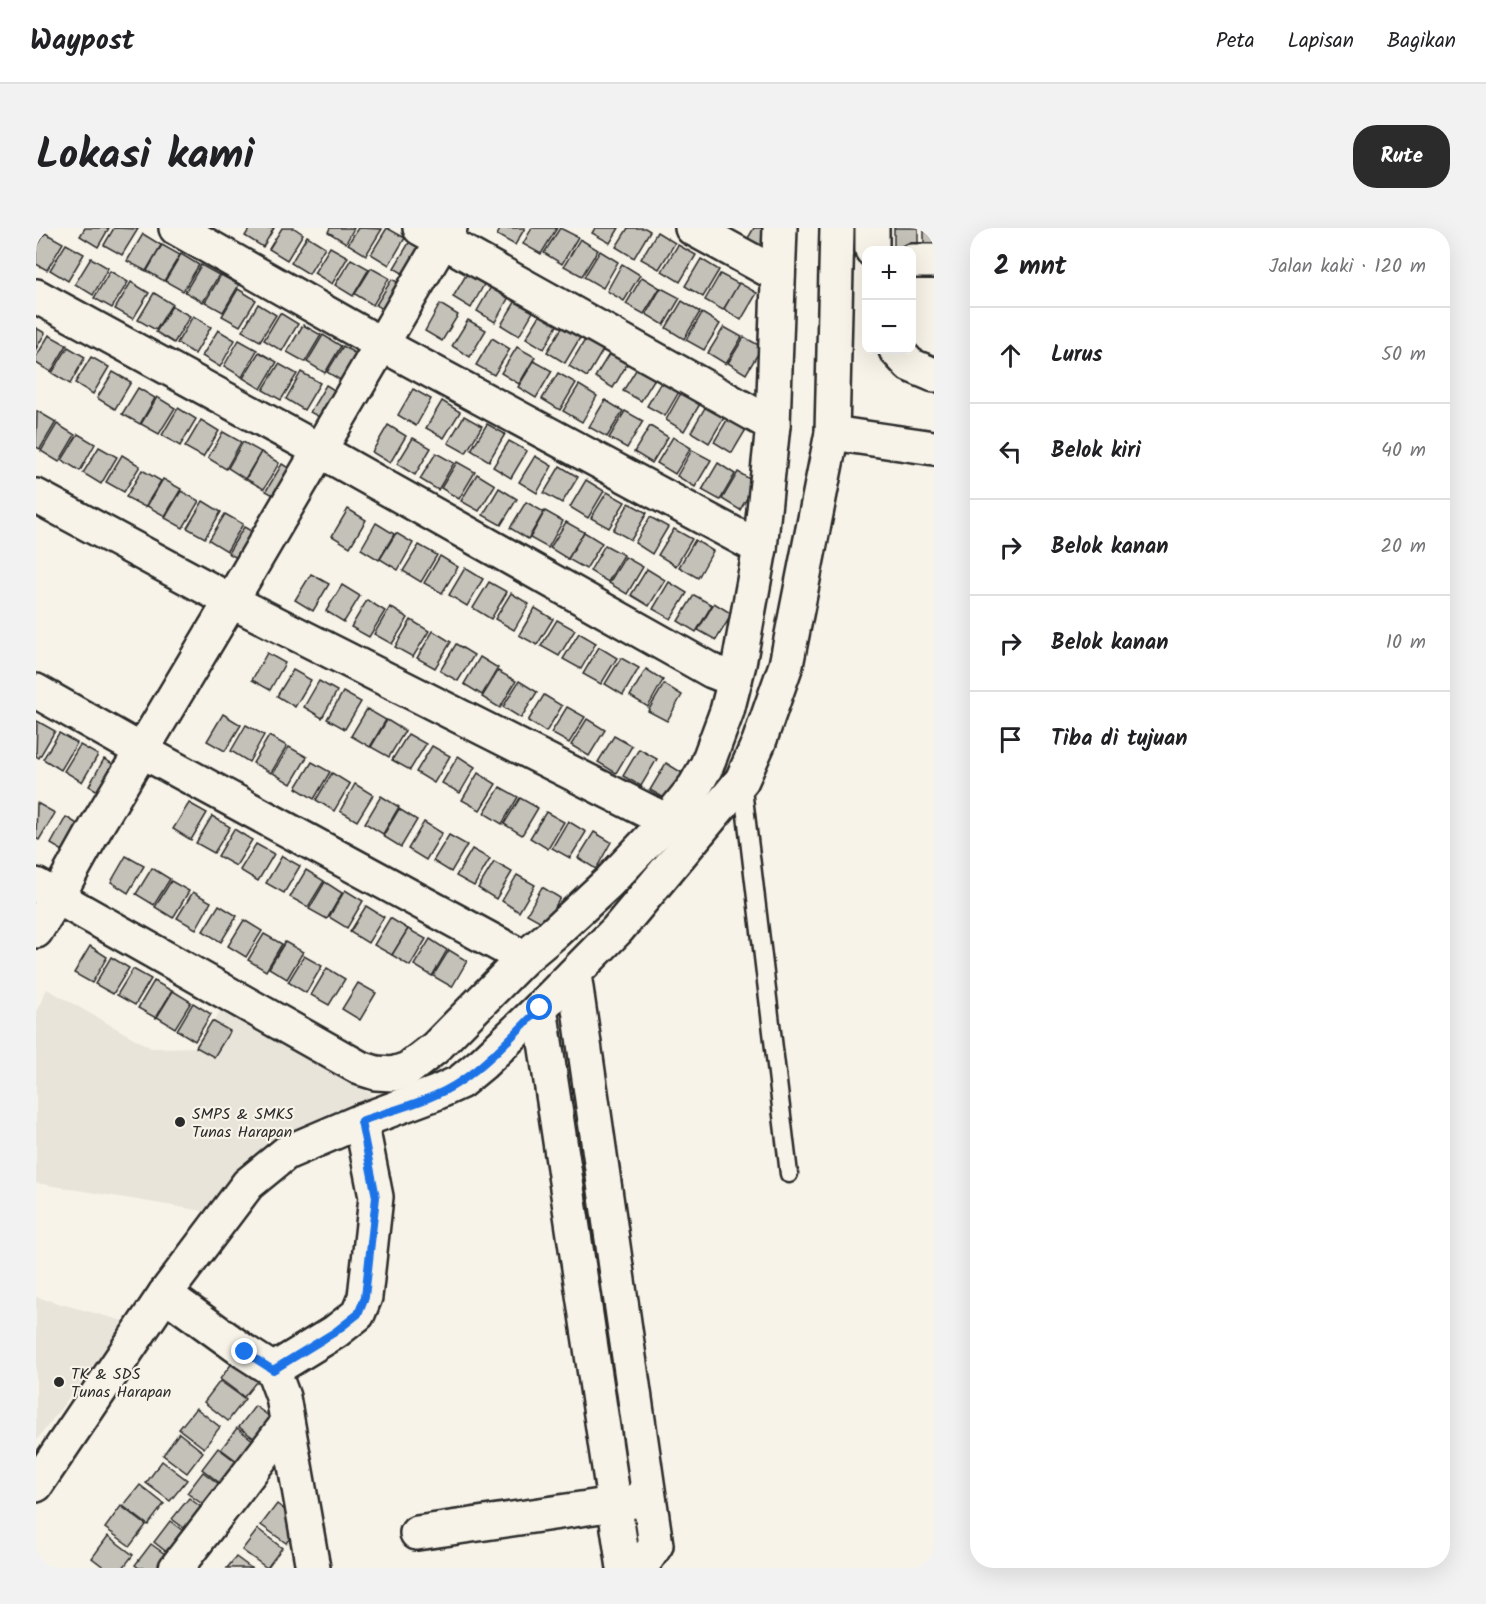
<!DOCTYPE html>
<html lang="id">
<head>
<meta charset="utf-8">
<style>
  body { margin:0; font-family:Kalam,sans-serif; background:#f2f2f2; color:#202124 }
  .controls { position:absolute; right:18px; top:18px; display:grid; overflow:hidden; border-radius:12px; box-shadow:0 6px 24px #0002 }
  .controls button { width:54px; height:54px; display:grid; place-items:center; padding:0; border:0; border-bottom:2px solid #e0e0e0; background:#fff; color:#202124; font:30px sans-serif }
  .stop { position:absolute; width:18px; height:18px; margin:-14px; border:4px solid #1a73e8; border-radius:50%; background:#fff }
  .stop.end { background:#1a73e8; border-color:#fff; box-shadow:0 2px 6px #0008 }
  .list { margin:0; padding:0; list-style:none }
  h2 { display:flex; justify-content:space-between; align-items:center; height:78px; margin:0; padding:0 24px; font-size:26px }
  h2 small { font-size:20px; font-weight:400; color:#757577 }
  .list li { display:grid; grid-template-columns:39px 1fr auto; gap:18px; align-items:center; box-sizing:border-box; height:96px; padding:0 24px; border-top:2px solid #e0e0e0 }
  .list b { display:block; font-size:22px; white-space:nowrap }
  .list em { font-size:20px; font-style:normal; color:#757577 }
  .icon { flex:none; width:33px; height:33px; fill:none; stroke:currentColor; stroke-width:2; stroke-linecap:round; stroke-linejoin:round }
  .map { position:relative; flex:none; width:898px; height:1340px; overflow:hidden; border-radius:24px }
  header { display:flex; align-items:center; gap:36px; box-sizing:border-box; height:84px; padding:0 30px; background:#fff; border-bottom:2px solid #e0e0e0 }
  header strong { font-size:28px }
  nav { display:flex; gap:33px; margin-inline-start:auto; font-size:21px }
  .intro { display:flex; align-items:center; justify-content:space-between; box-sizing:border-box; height:144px; padding:0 36px }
  h1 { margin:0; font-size:42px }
  .button { padding:15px 27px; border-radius:24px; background:#2b2b2b; color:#fff; font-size:21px; font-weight:700 }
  main { display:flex; gap:36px; padding:0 36px }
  aside { flex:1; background:#fff; border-radius:24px; box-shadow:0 6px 24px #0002 }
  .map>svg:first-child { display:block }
</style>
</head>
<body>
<header>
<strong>Waypost</strong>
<nav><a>Peta</a><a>Lapisan</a><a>Bagikan</a></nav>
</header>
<div class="intro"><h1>Lokasi kami</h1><a class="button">Rute</a></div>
<main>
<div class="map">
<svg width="898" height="1340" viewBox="0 0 898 1340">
  <rect width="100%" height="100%" fill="#f7f3e8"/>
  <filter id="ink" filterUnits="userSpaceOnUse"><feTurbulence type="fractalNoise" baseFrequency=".0167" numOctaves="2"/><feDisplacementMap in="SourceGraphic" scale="12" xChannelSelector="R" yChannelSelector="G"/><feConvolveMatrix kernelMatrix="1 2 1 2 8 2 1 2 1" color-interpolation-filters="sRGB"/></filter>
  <g filter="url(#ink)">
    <!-- built -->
    <g fill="#e8e4da">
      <polygon points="11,761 115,820 164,819 188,776 343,871 232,917 167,983 0,955 0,784"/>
      <polygon points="0,1069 91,1094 0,1213"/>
    </g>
    <!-- building -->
    <g fill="#c4c1b9" stroke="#2b2b2b" stroke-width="1.5">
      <polygon points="49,0 73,0 62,19 44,8"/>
      <polygon points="78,0 102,1 86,27 68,17"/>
      <polygon points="214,0 238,0 227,19 209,8"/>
      <polygon points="246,0 258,0 267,6 251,32 233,21"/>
      <polygon points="294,0 318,0 310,15 292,4"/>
      <polygon points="322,0 346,1 330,27 312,16"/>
      <polygon points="351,0 369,10 353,37 335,26"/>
      <polygon points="465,0 489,0 479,17 461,7"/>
      <polygon points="496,0 521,0 505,26 487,16"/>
      <polygon points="524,0 542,9 526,36 508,25"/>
      <polygon points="559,0 583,0 574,15 556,5"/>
      <polygon points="592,0 609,0 614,3 598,30 580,19"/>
      <polygon points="718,0 733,0 724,31 706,20"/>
      <rect x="858" y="0" width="24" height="21"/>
      <rect x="888" y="0" width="10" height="24"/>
      <polygon points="621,4 639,15 623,41 605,31"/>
      <polygon points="9,5 27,15 11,42 0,36 0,20"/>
      <polygon points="107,6 125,17 110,43 91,33"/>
      <polygon points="271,8 289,19 273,46 255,35"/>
      <polygon points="544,11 562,22 546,48 528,38"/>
      <polygon points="374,13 392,24 376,51 358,40"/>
      <polygon points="30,16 48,26 32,53 14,42"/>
      <polygon points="126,17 144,27 128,53 111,43"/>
      <polygon points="642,17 660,27 644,54 626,43"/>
      <polygon points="294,19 312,29 296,56 278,45"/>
      <polygon points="564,23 582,34 567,60 548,49"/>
      <polygon points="145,26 163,37 147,63 129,53"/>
      <polygon points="55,30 72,40 57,67 39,56"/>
      <polygon points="315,31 333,41 317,68 299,57"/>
      <polygon points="665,31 683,42 667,69 649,58"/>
      <polygon points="586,36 604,47 588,73 571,63"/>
      <polygon points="165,37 183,47 167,74 149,64"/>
      <polygon points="335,40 353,50 337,77 319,66"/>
      <polygon points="433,42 450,53 435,80 417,69"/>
      <polygon points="74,43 92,54 76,80 58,70"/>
      <polygon points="684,46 703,56 687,82 669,72"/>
      <polygon points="185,47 203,57 187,84 169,74"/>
      <polygon points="606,49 624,60 608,86 590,76"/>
      <polygon points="356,51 373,61 358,88 340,77"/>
      <polygon points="95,54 113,65 97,91 79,81"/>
      <polygon points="703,55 721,65 705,92 688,81"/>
      <polygon points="456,57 474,67 459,94 441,83"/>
      <polygon points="625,60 644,70 628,97 610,86"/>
      <polygon points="202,61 220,72 204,98 186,88"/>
      <polygon points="118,65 136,76 120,102 102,92"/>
      <polygon points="481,71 498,82 483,108 465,97"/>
      <polygon points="646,73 664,84 648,111 630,100"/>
      <polygon points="222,76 240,87 224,113 206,103"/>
      <polygon points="404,76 422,87 406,113 389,103"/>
      <polygon points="136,78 154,88 138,115 120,104"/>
      <polygon points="506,84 523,94 508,121 490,110"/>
      <polygon points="244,85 262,96 246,123 228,112"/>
      <polygon points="666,85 684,96 668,122 650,112"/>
      <polygon points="157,88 175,99 159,126 141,115"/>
      <polygon points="432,92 450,102 434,129 416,118"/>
      <polygon points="267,97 285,107 269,134 251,124"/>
      <polygon points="527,98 545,108 529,135 511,124"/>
      <polygon points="688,99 706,109 690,136 672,125"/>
      <polygon points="0,100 9,105 0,121"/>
      <polygon points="182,102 199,112 184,139 166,128"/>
      <polygon points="13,107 31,117 15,144 0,135 0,129"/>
      <polygon points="287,107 305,118 289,145 271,134"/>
      <polygon points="708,109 726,119 710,146 692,135"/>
      <polygon points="456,110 474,121 458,147 440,137"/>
      <polygon points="203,112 221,122 206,149 188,138"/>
      <polygon points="549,112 567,122 551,149 533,138"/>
      <polygon points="307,118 325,129 309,155 291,144"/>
      <polygon points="32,119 49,129 34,156 16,145"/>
      <polygon points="481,119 499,129 483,156 465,145"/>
      <polygon points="575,123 593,133 577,160 559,149"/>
      <polygon points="223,124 241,134 225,161 207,150"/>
      <polygon points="55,129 73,139 57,166 39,155"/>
      <polygon points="498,133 516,143 500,170 482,159"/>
      <polygon points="243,136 261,146 245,172 227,162"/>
      <polygon points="603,137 621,147 605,173 587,163"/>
      <polygon points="77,144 95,154 79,181 61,170"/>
      <polygon points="265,144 284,155 268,182 250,171"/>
      <polygon points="522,145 540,155 524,182 506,171"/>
      <polygon points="627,151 644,162 629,188 611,178"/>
      <polygon points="290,157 308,168 292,194 274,184"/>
      <polygon points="543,157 561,168 546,194 527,183"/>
      <polygon points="102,160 119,170 104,196 86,186"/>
      <polygon points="377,161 395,171 380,198 362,187"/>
      <polygon points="645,165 664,176 648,203 630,192"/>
      <polygon points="121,169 139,180 123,206 105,196"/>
      <polygon points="569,172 587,183 571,209 553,199"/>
      <polygon points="406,173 424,184 408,210 390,200"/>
      <polygon points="670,178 689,188 673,215 655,204"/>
      <polygon points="142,180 160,191 144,218 126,207"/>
      <polygon points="1,183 20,194 4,221 0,219"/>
      <polygon points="589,183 607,193 591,220 573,210"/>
      <polygon points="694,187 712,198 696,225 678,214"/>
      <polygon points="428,188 446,198 430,225 412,215"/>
      <polygon points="165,192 183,203 167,229 149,219"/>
      <polygon points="21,196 39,207 23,234 5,223"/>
      <polygon points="451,196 469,206 453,233 435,222"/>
      <polygon points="352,197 370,208 354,235 336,224"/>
      <polygon points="614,198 632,209 616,235 598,224"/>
      <polygon points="187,204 205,214 190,241 172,230"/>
      <polygon points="42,206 59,216 44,243 26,232"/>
      <polygon points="637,209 655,220 639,246 621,235"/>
      <polygon points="377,210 395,220 379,247 361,236"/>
      <polygon points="473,213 491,223 475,250 457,239"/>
      <polygon points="207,214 225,224 209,251 192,240"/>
      <polygon points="63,219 81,229 65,256 47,245"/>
      <polygon points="656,222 675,232 659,259 641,248"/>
      <polygon points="225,224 243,235 228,261 210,251"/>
      <polygon points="400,225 418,235 402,262 384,251"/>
      <polygon points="86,227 104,238 88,264 70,254"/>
      <polygon points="499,228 516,238 501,265 483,254"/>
      <polygon points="421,234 439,244 423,271 405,260"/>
      <polygon points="682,235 699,246 684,272 666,262"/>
      <polygon points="246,236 264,247 248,273 230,263"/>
      <polygon points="524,238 542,249 526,275 508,265"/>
      <polygon points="106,242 125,253 109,279 90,269"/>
      <polygon points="702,244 720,255 704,282 686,271"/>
      <polygon points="441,246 459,257 443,283 425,273"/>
      <polygon points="127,251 145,261 129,288 111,278"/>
      <polygon points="550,252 568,263 552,290 534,279"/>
      <polygon points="463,260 481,271 465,297 447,287"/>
      <polygon points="145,263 163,273 147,300 129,290"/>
      <polygon points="571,264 589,274 573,300 555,290"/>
      <polygon points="167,273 185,284 169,310 151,300"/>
      <polygon points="490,274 508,284 492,311 474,300"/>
      <polygon points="593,275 611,285 595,312 577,302"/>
      <polygon points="312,281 330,292 314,319 296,308"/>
      <polygon points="509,283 527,293 512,320 494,310"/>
      <polygon points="189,286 207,296 191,323 173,312"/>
      <polygon points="614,289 632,299 616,326 599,315"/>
      <polygon points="530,294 548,304 532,331 514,320"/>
      <polygon points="340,295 358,306 343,332 325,321"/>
      <polygon points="208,299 226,309 210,335 192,325"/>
      <polygon points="638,301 656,311 640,338 622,327"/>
      <polygon points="548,304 566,315 550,341 532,331"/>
      <polygon points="360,305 377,315 362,342 344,331"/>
      <polygon points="659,312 677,323 662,350 643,339"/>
      <polygon points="383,317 401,327 385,354 367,343"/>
      <polygon points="569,317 588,327 572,354 554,343"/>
      <polygon points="404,328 422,339 406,365 388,355"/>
      <polygon points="589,329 607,339 591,366 573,355"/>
      <polygon points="429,340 447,351 431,378 413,367"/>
      <polygon points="611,341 629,352 613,378 595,367"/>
      <polygon points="275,346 293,356 277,383 259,372"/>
      <polygon points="453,354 471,364 455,391 437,380"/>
      <polygon points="633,354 651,365 635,391 617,381"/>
      <polygon points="306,357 324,368 308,394 290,383"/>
      <polygon points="475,365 493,376 478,402 459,391"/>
      <polygon points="658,367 676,377 660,404 642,393"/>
      <polygon points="331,372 349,383 333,409 315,399"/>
      <polygon points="678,375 696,386 680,412 662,402"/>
      <polygon points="354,379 372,390 356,416 338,406"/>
      <polygon points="499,380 517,391 501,417 483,407"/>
      <polygon points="375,392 393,403 377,429 359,419"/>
      <polygon points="521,392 539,402 523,428 505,418"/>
      <polygon points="397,403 415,414 399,440 381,430"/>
      <polygon points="543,405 560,415 545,441 527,431"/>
      <polygon points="420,416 438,427 422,453 404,443"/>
      <polygon points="563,419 581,430 565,456 547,446"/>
      <polygon points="231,425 249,435 234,462 216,452"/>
      <polygon points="444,429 462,440 446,467 428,456"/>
      <polygon points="585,430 603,440 587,467 569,456"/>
      <polygon points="610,441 627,452 612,479 594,468"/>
      <polygon points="257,442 275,452 259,479 241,468"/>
      <polygon points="462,443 480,453 464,480 446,469"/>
      <polygon points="283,453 301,463 286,490 268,479"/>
      <polygon points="483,453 501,464 485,490 467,479"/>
      <polygon points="628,456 646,467 631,493 612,483"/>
      <polygon points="307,464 325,474 309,501 291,491"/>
      <polygon points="508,467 526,478 510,504 492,493"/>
      <polygon points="531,479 549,489 533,515 515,505"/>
      <polygon points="331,481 350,492 334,519 315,508"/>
      <polygon points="187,486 205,497 189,523 171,513"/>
      <polygon points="551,491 569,502 553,528 535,517"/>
      <polygon points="351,492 369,503 353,529 335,519"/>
      <polygon points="1,493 19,503 3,530 0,528"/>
      <polygon points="210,497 228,507 213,534 195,523"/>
      <polygon points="23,505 41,515 25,542 7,531"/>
      <polygon points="372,506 390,516 374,542 356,532"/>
      <polygon points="233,508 251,518 235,545 217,535"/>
      <polygon points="578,508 596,518 580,545 562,534"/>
      <polygon points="44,517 62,527 46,554 28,543"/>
      <polygon points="396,518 414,528 398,555 380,544"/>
      <polygon points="253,519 271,529 255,556 237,545"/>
      <polygon points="603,521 621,531 605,558 587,548"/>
      <polygon points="422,528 439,539 424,565 406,555"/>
      <polygon points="68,531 86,541 71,568 53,558"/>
      <polygon points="276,534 294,544 278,571 260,560"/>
      <polygon points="630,535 648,546 632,572 614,562"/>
      <polygon points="296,545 314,556 298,583 280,572"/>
      <polygon points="442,545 460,556 444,582 426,572"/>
      <polygon points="319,556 337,567 321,593 304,583"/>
      <polygon points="464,559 482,569 466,596 448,585"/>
      <polygon points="345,568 363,579 347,606 329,595"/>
      <polygon points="484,570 502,580 486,607 468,596"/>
      <polygon points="1,575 19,585 3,612 0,610"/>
      <polygon points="153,575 171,585 155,612 137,601"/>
      <polygon points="363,581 381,592 365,619 347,608"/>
      <polygon points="510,584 528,594 512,621 494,610"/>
      <polygon points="176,588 194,599 178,625 160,615"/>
      <polygon points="30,589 48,600 32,626 15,616"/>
      <polygon points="532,593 550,604 534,630 516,620"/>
      <polygon points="388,594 406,605 390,632 372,621"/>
      <polygon points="198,601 216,612 200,638 182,628"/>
      <polygon points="558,604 575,614 560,641 542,630"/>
      <polygon points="413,607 431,617 415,644 397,633"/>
      <polygon points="220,616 238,626 222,653 204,642"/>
      <polygon points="436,621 454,631 438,658 420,648"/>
      <polygon points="90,628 108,638 92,665 75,654"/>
      <polygon points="246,628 264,638 248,665 230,655"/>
      <polygon points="458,634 476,644 460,671 442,660"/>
      <polygon points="116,640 134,651 118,677 100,666"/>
      <polygon points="270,642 288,653 272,679 254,669"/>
      <polygon points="481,647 499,657 483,684 466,673"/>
      <polygon points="135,653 153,663 137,690 119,679"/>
      <polygon points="289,654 306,665 291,691 273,681"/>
      <polygon points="506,659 524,670 509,696 491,686"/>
      <polygon points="309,662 327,673 311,700 293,689"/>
      <polygon points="157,664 175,674 160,701 141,690"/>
      <polygon points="183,677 201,688 185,714 167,703"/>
      <polygon points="330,678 348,689 332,715 314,704"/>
      <polygon points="354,690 372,701 356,727 338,717"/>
      <polygon points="208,692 226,703 210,729 192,718"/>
      <polygon points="372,701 390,711 374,738 356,727"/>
      <polygon points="228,706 246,716 230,743 212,732"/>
      <polygon points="394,711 411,722 396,748 378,737"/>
      <polygon points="249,714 267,724 251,751 233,740"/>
      <polygon points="54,718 71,729 56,755 38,745"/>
      <polygon points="413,722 431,733 416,759 397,748"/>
      <polygon points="268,728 286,738 270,765 252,754"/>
      <polygon points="75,729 93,740 77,766 59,756"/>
      <polygon points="291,740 309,751 293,777 275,767"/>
      <polygon points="97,741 115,751 99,777 81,767"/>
      <polygon points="118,753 136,763 120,790 102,780"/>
      <polygon points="322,755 340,765 324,792 306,781"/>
      <polygon points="137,763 155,774 139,800 121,789"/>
      <polygon points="157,775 175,786 159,813 141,802"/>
      <polygon points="176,793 194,803 178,829 160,819"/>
      <polygon points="200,1130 225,1148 208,1169 184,1151"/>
      <polygon points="184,1153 209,1171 192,1193 168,1174"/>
      <polygon points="219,1178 244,1196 227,1217 203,1199"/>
      <polygon points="160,1180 184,1199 168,1220 143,1201"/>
      <polygon points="201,1200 226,1219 209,1239 185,1221"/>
      <polygon points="143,1205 167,1224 151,1245 127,1227"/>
      <polygon points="182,1220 207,1239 190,1260 166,1241"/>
      <polygon points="126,1233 151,1252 134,1273 110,1255"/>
      <polygon points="167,1244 192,1263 176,1283 151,1265"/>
      <polygon points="104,1257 128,1276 112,1297 87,1278"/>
      <polygon points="153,1270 177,1288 161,1310 136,1291"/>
      <polygon points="241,1276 266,1295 250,1315 225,1297"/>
      <polygon points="85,1278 110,1297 94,1318 69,1300"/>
      <polygon points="134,1293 159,1312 142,1333 118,1314"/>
      <polygon points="222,1301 246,1320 231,1340 206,1322"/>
      <polygon points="72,1308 97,1327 87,1340 69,1340 56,1330"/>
      <polygon points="115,1316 140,1334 135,1340 103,1340 99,1337"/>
      <polygon points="200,1329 215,1340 191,1340"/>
    </g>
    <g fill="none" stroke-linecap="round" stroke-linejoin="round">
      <!-- service casing -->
      <g stroke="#2b2b2b" stroke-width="21">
        <polyline id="service" points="706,553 753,946"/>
      </g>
      <!-- minor casing -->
      <g stroke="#2b2b2b" stroke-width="38">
        <g id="minor">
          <polyline points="140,0 345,116 724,320"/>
          <polyline points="384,0 737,197"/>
          <polyline points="414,0 195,373 63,594 21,669 324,840 340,845 357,846 372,841 399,820 488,730 518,705 572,655 631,593 659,558 671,537 691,483 703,436 724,320 737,197 744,0"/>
          <polyline points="656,0 742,47"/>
          <polyline points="836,0 836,22"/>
          <polyline points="876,33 898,33"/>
          <polyline points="0,68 283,222 676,443 699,452"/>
          <polyline points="860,122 874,137 898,147"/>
          <polyline points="796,205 898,220"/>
          <polyline points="0,268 195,373 631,593"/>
          <polyline points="0,463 106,523 488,730"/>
          <polyline points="0,657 21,669 0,703"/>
          <polyline points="538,746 620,1317 604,1340"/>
          <polyline points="504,780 588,1340"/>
          <polyline points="129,1066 209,1124 237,1142 247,1169 277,1340"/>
          <polyline points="237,1142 299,1104 322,1086 329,1069 340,969 325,893"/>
          <polyline points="381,1305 599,1273"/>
          <polyline points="140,1340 251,1196"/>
        </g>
      </g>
      <!-- tertiary casing -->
      <g stroke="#2b2b2b" stroke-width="38">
        <polyline id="tertiary" points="0,1257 129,1066 212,956 250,925 325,893 400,865 424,854 447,835 504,780 581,702 706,552 723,514 750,437 796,205 801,0"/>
      </g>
      <!-- service -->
      <use href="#service" stroke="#f7f3e8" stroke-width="16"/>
      <!-- minor -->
      <use href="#minor" stroke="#f7f3e8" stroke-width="33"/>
      <!-- tertiary -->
      <use href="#tertiary" stroke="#f7f3e8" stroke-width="33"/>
    </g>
  </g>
  <g fill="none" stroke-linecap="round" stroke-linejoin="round" filter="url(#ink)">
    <!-- route -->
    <path stroke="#1a73e8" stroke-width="8" d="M209 1124 237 1142 299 1104 322 1086 329 1069 340 969 325 893C356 882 398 872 425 853 454 833 479 805 504 780"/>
  </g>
  <!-- markers -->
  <g fill="#2b2b2b" stroke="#f7f3e8" stroke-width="2">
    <circle cx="144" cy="894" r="6"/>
    <circle cx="23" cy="1154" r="6"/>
  </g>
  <g text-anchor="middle" stroke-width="4.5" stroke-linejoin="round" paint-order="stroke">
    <!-- poi labels -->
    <g font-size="16" fill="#2b2b2b" stroke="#f7f3e8" text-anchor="start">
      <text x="156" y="891">SMPS &amp; SMKS<tspan x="156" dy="18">Tunas Harapan</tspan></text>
      <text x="35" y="1151">TK &amp; SDS<tspan x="35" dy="18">Tunas Harapan</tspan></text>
    </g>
  </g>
</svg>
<div class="controls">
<button>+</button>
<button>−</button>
</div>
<div class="stop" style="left:504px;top:780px"></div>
<div class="stop end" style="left:209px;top:1124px"></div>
</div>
<aside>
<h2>2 mnt<small>Jalan kaki · 120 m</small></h2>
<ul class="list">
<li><svg class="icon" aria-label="ahead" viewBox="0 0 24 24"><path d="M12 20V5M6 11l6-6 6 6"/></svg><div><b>Lurus</b></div><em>50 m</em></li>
<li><svg class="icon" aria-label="left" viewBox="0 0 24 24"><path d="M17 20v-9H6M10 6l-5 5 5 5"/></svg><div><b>Belok kiri</b></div><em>40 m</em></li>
<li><svg class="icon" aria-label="right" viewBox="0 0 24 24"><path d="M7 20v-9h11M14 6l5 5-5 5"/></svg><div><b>Belok kanan</b></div><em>20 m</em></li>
<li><svg class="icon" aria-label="right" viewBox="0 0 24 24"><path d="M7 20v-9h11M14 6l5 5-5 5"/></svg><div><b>Belok kanan</b></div><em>10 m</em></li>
<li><svg class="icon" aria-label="arrive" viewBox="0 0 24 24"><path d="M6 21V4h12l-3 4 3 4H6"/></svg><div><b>Tiba di tujuan</b></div></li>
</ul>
</aside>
</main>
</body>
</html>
